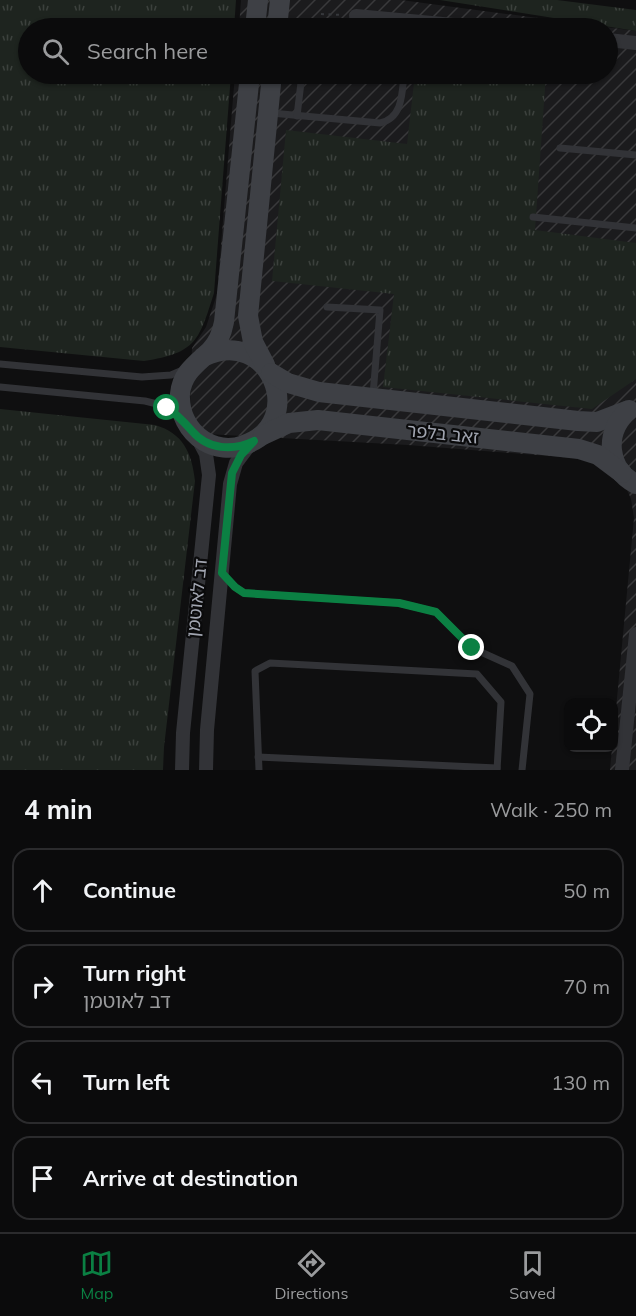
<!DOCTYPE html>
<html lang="en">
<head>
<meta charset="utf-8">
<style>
  body { margin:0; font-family:Mulish,"Noto Sans Hebrew",sans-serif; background:#19191a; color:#f1f3f6 }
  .controls { position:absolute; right:18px; bottom:18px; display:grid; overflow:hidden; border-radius:12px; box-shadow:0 2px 4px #0004 }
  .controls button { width:54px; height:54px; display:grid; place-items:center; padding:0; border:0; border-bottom:2px solid #2b2b2d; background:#0b0b0c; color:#f1f3f6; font:30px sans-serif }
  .stop { position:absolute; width:18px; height:18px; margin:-14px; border:4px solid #0b8043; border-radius:50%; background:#fff }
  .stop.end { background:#0b8043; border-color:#fff; box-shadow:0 2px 6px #0008 }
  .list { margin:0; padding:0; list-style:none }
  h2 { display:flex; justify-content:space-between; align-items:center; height:78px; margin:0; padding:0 24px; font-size:26px }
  h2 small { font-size:20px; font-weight:400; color:#9a9b9d }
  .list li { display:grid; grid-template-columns:39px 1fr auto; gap:18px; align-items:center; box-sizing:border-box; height:84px; margin:0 12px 12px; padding:0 12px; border:2px solid #2b2b2d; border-radius:18px }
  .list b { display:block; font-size:22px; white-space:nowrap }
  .list p { margin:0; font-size:20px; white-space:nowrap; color:#9a9b9d }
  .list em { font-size:20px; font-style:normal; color:#9a9b9d }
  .icon { flex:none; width:33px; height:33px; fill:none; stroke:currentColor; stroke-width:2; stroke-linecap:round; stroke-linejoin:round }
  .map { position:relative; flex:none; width:636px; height:770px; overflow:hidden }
  .search { position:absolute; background:#0b0b0c; box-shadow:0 2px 4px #0004; left:18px; right:18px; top:18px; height:66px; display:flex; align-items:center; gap:15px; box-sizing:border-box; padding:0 21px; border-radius:33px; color:#9a9b9d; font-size:22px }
  .sheet { height:462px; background:#0b0b0c }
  nav { display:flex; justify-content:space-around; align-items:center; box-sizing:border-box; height:84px; border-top:2px solid #2b2b2d; background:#0b0b0c; font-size:16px; color:#9a9b9d }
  nav a { display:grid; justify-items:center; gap:3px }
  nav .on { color:#0b8043 }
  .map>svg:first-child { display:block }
</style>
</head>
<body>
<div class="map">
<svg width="636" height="770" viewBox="0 0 636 770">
  <defs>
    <pattern id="industrial-furrows" width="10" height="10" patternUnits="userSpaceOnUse" patternTransform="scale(1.5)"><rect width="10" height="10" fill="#1b1b1d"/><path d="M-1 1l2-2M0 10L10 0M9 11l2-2" fill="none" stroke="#39393b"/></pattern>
    <pattern id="grass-tufts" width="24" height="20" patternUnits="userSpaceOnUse" patternTransform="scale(1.5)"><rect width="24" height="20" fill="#1e241f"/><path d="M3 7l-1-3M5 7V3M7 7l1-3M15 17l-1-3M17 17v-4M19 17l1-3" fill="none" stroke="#3c413d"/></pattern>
  </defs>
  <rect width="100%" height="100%" fill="#0f0f10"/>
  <!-- industrial -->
  <polygon fill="url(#industrial-furrows)" points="241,0 401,0 636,31 636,770 610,770 612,748 614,748 614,730 634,518 631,499 625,485 587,459 408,445 189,433 192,348 206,327 217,294 235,74 608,74 608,28 239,28"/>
  <!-- grass -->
  <g fill="url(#grass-tufts)">
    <path d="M0 0H236L234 28H28V74H231L214 293C199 340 197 353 144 361L0 347Z"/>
    <polygon points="440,0 557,0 636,10 636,31"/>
    <polygon points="415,74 546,74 535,230 636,243 636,379 592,409 383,387 394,294 272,281 286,130 407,144"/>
    <path d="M0 409 155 425C183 433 192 453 195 481L164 747 163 770H0Z"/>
  </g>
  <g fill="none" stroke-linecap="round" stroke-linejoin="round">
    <!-- path -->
    <polyline stroke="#36383c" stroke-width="2" stroke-dasharray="3 4.5" stroke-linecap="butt" points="321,14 342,15"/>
    <!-- lane -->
    <g stroke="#323337" stroke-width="7">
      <path d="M271 113 380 123C403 118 402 93 404 74"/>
      <polyline points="297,116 302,74"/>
      <polyline points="560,148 636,155"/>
      <polyline points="533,217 636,228"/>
      <polyline points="327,307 380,310 373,395"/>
      <polyline points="0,364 142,377 171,375 185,369"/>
      <polyline points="0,387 145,401 161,405 179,416"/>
      <polyline points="223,574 235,587 244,593 399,603 436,612 472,648 512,666 530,694 522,770"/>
      <polyline points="258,757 497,768"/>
      <polyline points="259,770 255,671 270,663 477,674 501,702 497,770"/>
    </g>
    <!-- street -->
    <g stroke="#323337" stroke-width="14">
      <polyline points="356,16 486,28"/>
      <polyline points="608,40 636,43"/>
      <polyline points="182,770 183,733 209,475 206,454 197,437"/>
      <polyline points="206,770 207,730 230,484 236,463 251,443"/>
      <polyline points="622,770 636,634"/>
    </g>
    <!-- secondary -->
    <g stroke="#3e4045" stroke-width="20">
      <polyline points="255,28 258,0"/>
      <polyline points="277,28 280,0"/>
      <path d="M203 357C270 324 309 423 244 445 231 450 216 448 204 441 188 431 179 413 180 394 182 373 196 364 210 351 218 343 222 333 224 322L250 74"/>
      <polyline points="265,365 253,342 248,316 272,74"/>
      <polyline points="271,373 288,383 319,392 578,421 597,422 626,411"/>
      <path d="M629 410C604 431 606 469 636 484"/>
      <polyline points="263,435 289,423 318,420 579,449 598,455 622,473"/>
    </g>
  </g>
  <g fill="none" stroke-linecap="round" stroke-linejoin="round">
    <!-- route -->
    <path stroke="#0b8043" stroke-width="8" d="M167 408C177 414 184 422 192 431 208 450 233 451 254 441L241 455 232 473 222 573 235 587 244 593 399 603 436 612 472 648"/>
  </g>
  <g text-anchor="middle" stroke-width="4.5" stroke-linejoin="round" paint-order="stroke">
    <!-- street labels -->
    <g font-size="18" fill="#a1a5b0" stroke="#0a0a0b">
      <text transform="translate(443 434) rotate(6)" y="6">זאב בלפר</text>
      <text transform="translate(197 598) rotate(-84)" y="6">דב לאוטמן</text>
    </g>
  </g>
</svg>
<div class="controls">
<button><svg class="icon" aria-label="locate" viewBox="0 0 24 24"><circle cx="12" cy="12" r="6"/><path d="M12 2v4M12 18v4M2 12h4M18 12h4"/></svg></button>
</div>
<div class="stop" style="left:167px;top:408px"></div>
<div class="stop end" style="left:472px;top:648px"></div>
<div class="search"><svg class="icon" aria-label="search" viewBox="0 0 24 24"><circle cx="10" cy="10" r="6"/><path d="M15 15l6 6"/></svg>Search here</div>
</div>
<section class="sheet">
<h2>4 min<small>Walk · 250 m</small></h2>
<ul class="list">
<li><svg class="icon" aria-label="ahead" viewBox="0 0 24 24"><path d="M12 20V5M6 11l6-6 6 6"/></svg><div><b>Continue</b></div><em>50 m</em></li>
<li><svg class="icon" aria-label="right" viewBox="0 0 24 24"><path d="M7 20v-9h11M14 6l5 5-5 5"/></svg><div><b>Turn right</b><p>דב לאוטמן</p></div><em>70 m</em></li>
<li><svg class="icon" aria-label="left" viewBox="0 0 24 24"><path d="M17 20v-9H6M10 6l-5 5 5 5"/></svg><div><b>Turn left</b></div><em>130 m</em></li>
<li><svg class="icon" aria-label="arrive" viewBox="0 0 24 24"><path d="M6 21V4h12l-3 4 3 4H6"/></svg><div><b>Arrive at destination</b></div></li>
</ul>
</section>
<nav>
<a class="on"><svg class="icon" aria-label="map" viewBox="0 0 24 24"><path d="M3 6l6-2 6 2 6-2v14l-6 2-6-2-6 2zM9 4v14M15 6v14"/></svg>Map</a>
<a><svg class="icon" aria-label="directions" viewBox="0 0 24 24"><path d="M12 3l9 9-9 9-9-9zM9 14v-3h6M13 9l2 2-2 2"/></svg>Directions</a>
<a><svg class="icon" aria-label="saved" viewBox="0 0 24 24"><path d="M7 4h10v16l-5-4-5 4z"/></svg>Saved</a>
</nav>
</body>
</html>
